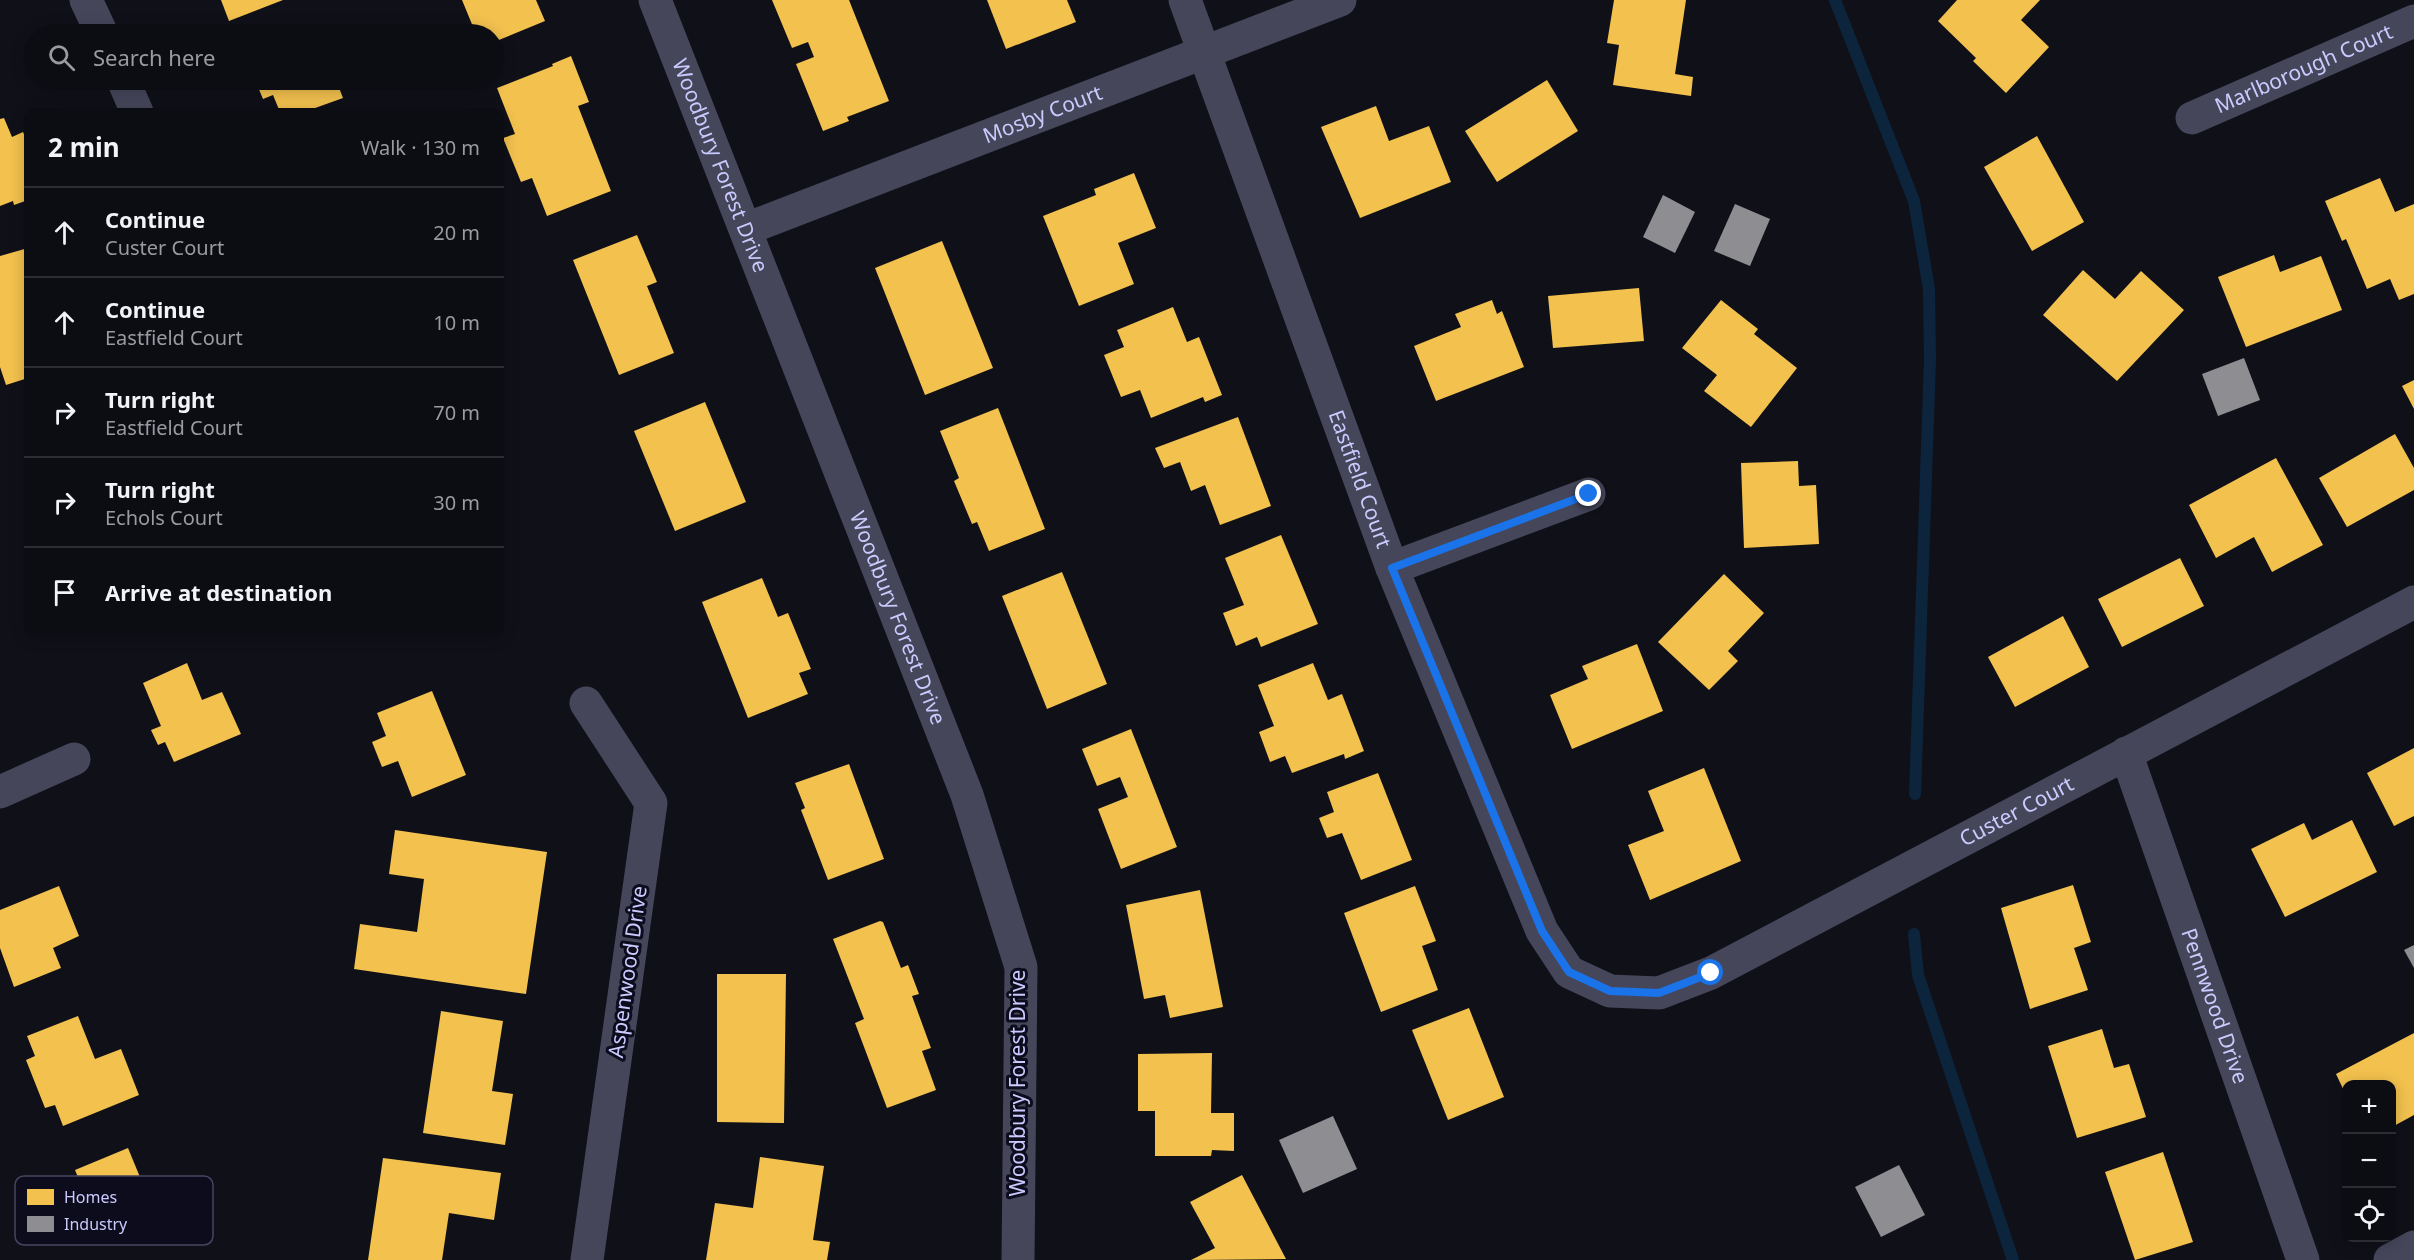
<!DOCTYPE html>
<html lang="en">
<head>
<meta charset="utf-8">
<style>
  body { margin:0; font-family:"Noto Sans",sans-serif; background:#1a1a21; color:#f1f3f6 }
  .controls { position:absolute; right:18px; bottom:18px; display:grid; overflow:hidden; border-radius:12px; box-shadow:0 3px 15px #0003 }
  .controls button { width:54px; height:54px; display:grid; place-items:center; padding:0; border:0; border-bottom:2px solid #2c2c33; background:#0c0c13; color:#f1f3f6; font:30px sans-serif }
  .stop { position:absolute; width:18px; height:18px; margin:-14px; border:4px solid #1a73e8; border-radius:50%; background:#fff }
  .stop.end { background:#1a73e8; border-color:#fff; box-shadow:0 2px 6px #0008 }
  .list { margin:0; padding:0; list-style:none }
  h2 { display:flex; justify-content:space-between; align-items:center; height:78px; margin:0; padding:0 24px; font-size:26px }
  h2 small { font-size:20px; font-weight:400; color:#9a9ba0 }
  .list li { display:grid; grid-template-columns:39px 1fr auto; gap:18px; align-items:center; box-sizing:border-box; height:90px; padding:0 24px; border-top:2px solid #2c2c33 }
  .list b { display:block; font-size:22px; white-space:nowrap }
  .list p { margin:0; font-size:20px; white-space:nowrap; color:#9a9ba0 }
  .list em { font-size:20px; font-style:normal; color:#9a9ba0 }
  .icon { flex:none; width:33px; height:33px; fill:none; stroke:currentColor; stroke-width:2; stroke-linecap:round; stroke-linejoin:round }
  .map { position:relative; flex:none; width:2414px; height:1260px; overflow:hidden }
  .search { position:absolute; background:#0c0c13; box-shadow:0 3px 15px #0003; left:24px; top:24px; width:480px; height:66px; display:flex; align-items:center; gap:15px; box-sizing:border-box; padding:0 21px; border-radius:33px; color:#9a9ba0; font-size:22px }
  .panel { position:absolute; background:#0c0c13; box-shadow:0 3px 15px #0003; left:24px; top:108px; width:480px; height:528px; border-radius:12px }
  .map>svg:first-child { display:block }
</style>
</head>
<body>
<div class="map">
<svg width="2414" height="1260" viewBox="0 0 2414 1260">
  <rect width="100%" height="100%" fill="#101019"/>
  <!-- homes -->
  <g fill="#f2c14e">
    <polygon points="221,0 283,0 229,21"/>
    <polygon points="462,0 536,0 545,21 494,42 494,34 476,34"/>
    <polygon points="772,0 849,0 889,101 847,117 849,121 823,131 796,64 814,57 808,42 792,48"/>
    <polygon points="987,0 1067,0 1076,22 1006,49"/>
    <polygon points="1614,0 1686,0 1675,74 1693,77 1691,96 1613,85 1619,45 1607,43"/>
    <polygon points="1957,0 2040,0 2021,20 2049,47 2006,93 1973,61 1976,58 1938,21"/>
    <polygon points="571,56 589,102 578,106 611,191 547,216 532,178 521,182 503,138 515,134 497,88 553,66 552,64"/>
    <polygon points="255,80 336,80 343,98 304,112 280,112 273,95 263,99"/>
    <polygon points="1547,80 1578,131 1497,182 1465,131"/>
    <polygon points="1376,106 1389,141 1429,126 1451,182 1360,218 1321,127"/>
    <polygon points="4,118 12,137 23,132 28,143 28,200 14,205 13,201 0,206 0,119"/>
    <polygon points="2037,136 2084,222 2032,251 1984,167"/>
    <polygon points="1134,173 1156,228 1118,243 1134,284 1079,306 1043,216 1096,195 1094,189"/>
    <polygon points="2380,178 2395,212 2414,204 2414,294 2399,300 2390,279 2367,289 2346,239 2342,241 2325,201"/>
    <polygon points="637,235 657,282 647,286 674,353 619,375 573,260"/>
    <polygon points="942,241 993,368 925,395 875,268"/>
    <polygon points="28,248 28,378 6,385 0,367 0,256"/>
    <polygon points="2274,255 2280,272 2321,256 2342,310 2246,347 2218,277"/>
    <polygon points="2083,270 2115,299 2141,271 2184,310 2117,381 2043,315"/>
    <polygon points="1639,288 1644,341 1553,348 1548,296"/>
    <polygon points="1492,300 1497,314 1502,311 1524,367 1436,401 1414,346 1461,327 1455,314"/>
    <polygon points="1721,300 1758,329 1754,334 1797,368 1751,427 1704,391 1717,375 1682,348"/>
    <polygon points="1173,307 1187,342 1199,337 1222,395 1205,402 1203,397 1151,418 1140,390 1121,397 1104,355 1124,347 1117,330"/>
    <polygon points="2414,380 2414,409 2402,386"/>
    <polygon points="705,402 746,502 675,531 634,431"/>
    <polygon points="998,408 1045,529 989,551 977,522 972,524 954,481 959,478 940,431"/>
    <polygon points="1238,417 1271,506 1220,525 1205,485 1191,491 1180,462 1164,468 1155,448"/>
    <polygon points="2395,434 2414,468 2414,490 2347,527 2319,478"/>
    <polygon points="2276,458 2323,545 2272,572 2254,537 2216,558 2189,505"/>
    <polygon points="1798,461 1799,486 1816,485 1819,544 1744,548 1741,463"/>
    <polygon points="1281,535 1318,624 1261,647 1257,637 1236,646 1223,613 1244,605 1225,558"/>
    <polygon points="2180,558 2204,606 2122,647 2098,599"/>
    <polygon points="1062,572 1107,684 1047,709 1002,596"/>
    <polygon points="1724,574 1764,613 1728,651 1738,661 1709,690 1658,642"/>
    <polygon points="762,578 778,617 788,613 811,669 799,673 808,694 748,718 702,602"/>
    <polygon points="2063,616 2089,667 2015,707 1988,657"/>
    <polygon points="1637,644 1663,711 1572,749 1550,695 1588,679 1582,666"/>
    <polygon points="187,663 202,700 222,692 241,734 174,762 165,742 158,745 151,730 161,726 143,683"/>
    <polygon points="1313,663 1328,700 1342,694 1364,751 1345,759 1344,754 1292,773 1285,756 1270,762 1259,732 1274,726 1258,685"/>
    <polygon points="432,691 466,775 412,797 398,761 382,767 372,742 386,736 377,713"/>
    <polygon points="1131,729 1177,847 1121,869 1098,809 1128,797 1120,777 1097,786 1082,749"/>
    <polygon points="2414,748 2414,816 2394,826 2367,773"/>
    <polygon points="849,764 884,859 828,880 801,810 805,808 795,783"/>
    <polygon points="1704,768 1741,861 1650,900 1628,845 1664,831 1648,791"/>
    <polygon points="1378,773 1412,860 1361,880 1342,833 1327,838 1319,818 1334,812 1327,792"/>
    <polygon points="2352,820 2377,872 2285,917 2251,849 2304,823 2312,840"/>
    <polygon points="395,830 547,852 526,994 354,969 360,924 417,932 424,879 389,874"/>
    <polygon points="2073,885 2091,942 2074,948 2088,990 2030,1009 2001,908"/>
    <polygon points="59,886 79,936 53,948 61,968 14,987 0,948 0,910"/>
    <polygon points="1415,886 1436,941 1422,946 1438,990 1381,1012 1344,913"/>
    <polygon points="1200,890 1223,1007 1170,1018 1165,995 1144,999 1126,905"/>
    <polygon points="880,921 883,922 901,968 908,965 919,994 912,996 931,1048 922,1051 936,1090 887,1108 855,1023 864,1019 833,939"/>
    <polygon points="717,974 786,974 784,1123 717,1122"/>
    <polygon points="1469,1008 1504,1097 1448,1120 1412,1030"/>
    <polygon points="441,1011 503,1021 492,1091 513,1094 505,1145 423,1133"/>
    <polygon points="78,1016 95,1059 121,1049 139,1095 63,1126 55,1105 45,1108 26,1060 35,1056 27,1036"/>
    <polygon points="2102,1029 2114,1068 2129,1064 2146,1117 2077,1138 2048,1046"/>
    <polygon points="2414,1033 2414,1115 2392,1127 2392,1084 2346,1084 2346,1095 2336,1074"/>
    <polygon points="1212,1053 1211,1113 1234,1113 1234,1151 1212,1150 1211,1156 1155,1156 1155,1111 1138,1111 1138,1054"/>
    <polygon points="128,1148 156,1216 103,1238 75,1170"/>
    <polygon points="2163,1152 2193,1242 2135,1260 2105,1172"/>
    <polygon points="760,1157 824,1166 813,1240 830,1242 827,1260 706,1260 715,1203 753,1208"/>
    <polygon points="383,1158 501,1173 494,1220 449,1213 442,1260 368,1260"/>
    <polygon points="1242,1175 1286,1259 1191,1260 1215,1248 1190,1202"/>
  </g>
  <!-- industry -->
  <g fill="#8d8d92">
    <polygon points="1663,195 1695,212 1675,253 1643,237"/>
    <polygon points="1735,204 1770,219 1750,266 1714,251"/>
    <polygon points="2244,358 2260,400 2218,416 2202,374"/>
    <polygon points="2414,945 2414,968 2404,950"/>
    <polygon points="1333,1116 1357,1169 1303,1193 1279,1140"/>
    <polygon points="1899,1165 1925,1215 1881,1237 1855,1187"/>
  </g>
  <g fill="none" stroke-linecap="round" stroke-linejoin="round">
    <!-- stream -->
    <g stroke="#0c253d" stroke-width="12">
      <polyline points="1835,0 1914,201 1929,289 1930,360 1915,794"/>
      <polyline points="1914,934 1918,975 2013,1260"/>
    </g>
    <!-- street -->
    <g stroke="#45465a" stroke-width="33">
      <polyline points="86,0 102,34"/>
      <path id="s1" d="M655 0 967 795 1021 967 1018 1260"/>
      <path id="s2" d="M1185 0 1392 568 1542 931 1569 972 1610 991 1659 993 1711 973 2414 602"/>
      <polyline points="123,80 137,112"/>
      <path id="s3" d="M2192 118 2414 21"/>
      <path id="s4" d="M746 229 1340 0"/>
      <polyline points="1392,568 1589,494"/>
      <polyline points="586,703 651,803 587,1260"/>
      <path id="s5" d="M2126 753 2303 1260"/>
      <polyline points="0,792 74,759"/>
      <polyline points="2390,1260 2414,1247"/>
    </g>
  </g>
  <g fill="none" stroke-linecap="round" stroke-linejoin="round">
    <!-- route -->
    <polyline stroke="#1a73e8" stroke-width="8" points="1589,494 1392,568 1542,931 1569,972 1610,991 1659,993 1711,973"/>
  </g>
  <g text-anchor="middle" stroke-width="6" stroke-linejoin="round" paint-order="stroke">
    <!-- street labels -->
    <g font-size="21" fill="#cacafe" stroke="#0d0c1d">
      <text dy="7" stroke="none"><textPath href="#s3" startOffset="122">Marlborough Court</textPath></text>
      <text dy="7" stroke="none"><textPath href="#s4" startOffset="318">Mosby Court</textPath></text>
      <text dy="7" stroke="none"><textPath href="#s1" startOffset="178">Woodbury Forest Drive</textPath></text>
      <text dy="7" stroke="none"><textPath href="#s2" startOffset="510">Eastfield Court</textPath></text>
      <text dy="7" stroke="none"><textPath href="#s1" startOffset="664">Woodbury Forest Drive</textPath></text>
      <text dy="7" stroke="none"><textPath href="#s2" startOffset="1542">Custer Court</textPath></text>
      <text transform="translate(628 972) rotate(-82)" y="7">Aspenwood Drive</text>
      <text dy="7" stroke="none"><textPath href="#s5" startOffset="268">Pennwood Drive</textPath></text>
      <text transform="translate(1018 1083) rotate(-90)" y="7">Woodbury Forest Drive</text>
    </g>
  </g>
  <!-- legend -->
  <rect x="15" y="1176" width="198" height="69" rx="9" fill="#0d0c1d" stroke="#464560" stroke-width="1.5"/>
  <rect x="27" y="1189" width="27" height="16" fill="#f2c14e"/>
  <rect x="27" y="1216" width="27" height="16" fill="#8d8d92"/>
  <g font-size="16" fill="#cacafe">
    <text x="64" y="1203">Homes</text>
    <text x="64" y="1230">Industry</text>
  </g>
</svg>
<div class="controls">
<button>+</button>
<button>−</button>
<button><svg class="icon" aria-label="locate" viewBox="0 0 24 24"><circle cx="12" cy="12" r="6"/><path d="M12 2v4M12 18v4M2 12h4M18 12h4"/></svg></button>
</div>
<div class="stop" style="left:1711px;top:973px"></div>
<div class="stop end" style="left:1589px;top:494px"></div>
<div class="search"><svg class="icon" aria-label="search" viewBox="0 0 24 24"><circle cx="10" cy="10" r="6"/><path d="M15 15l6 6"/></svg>Search here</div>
<section class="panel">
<h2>2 min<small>Walk · 130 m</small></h2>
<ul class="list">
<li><svg class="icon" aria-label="ahead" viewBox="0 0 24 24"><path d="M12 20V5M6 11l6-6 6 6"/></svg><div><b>Continue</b><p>Custer Court</p></div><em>20 m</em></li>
<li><svg class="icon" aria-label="ahead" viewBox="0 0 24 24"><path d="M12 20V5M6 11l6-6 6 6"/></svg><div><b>Continue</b><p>Eastfield Court</p></div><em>10 m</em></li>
<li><svg class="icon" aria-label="right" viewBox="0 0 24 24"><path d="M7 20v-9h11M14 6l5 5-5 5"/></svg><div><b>Turn right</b><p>Eastfield Court</p></div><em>70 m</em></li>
<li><svg class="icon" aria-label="right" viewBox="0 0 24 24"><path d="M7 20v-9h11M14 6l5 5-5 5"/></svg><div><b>Turn right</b><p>Echols Court</p></div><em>30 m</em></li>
<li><svg class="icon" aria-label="arrive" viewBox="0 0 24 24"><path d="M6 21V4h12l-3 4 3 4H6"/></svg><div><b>Arrive at destination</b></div></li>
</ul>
</section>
</div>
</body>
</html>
